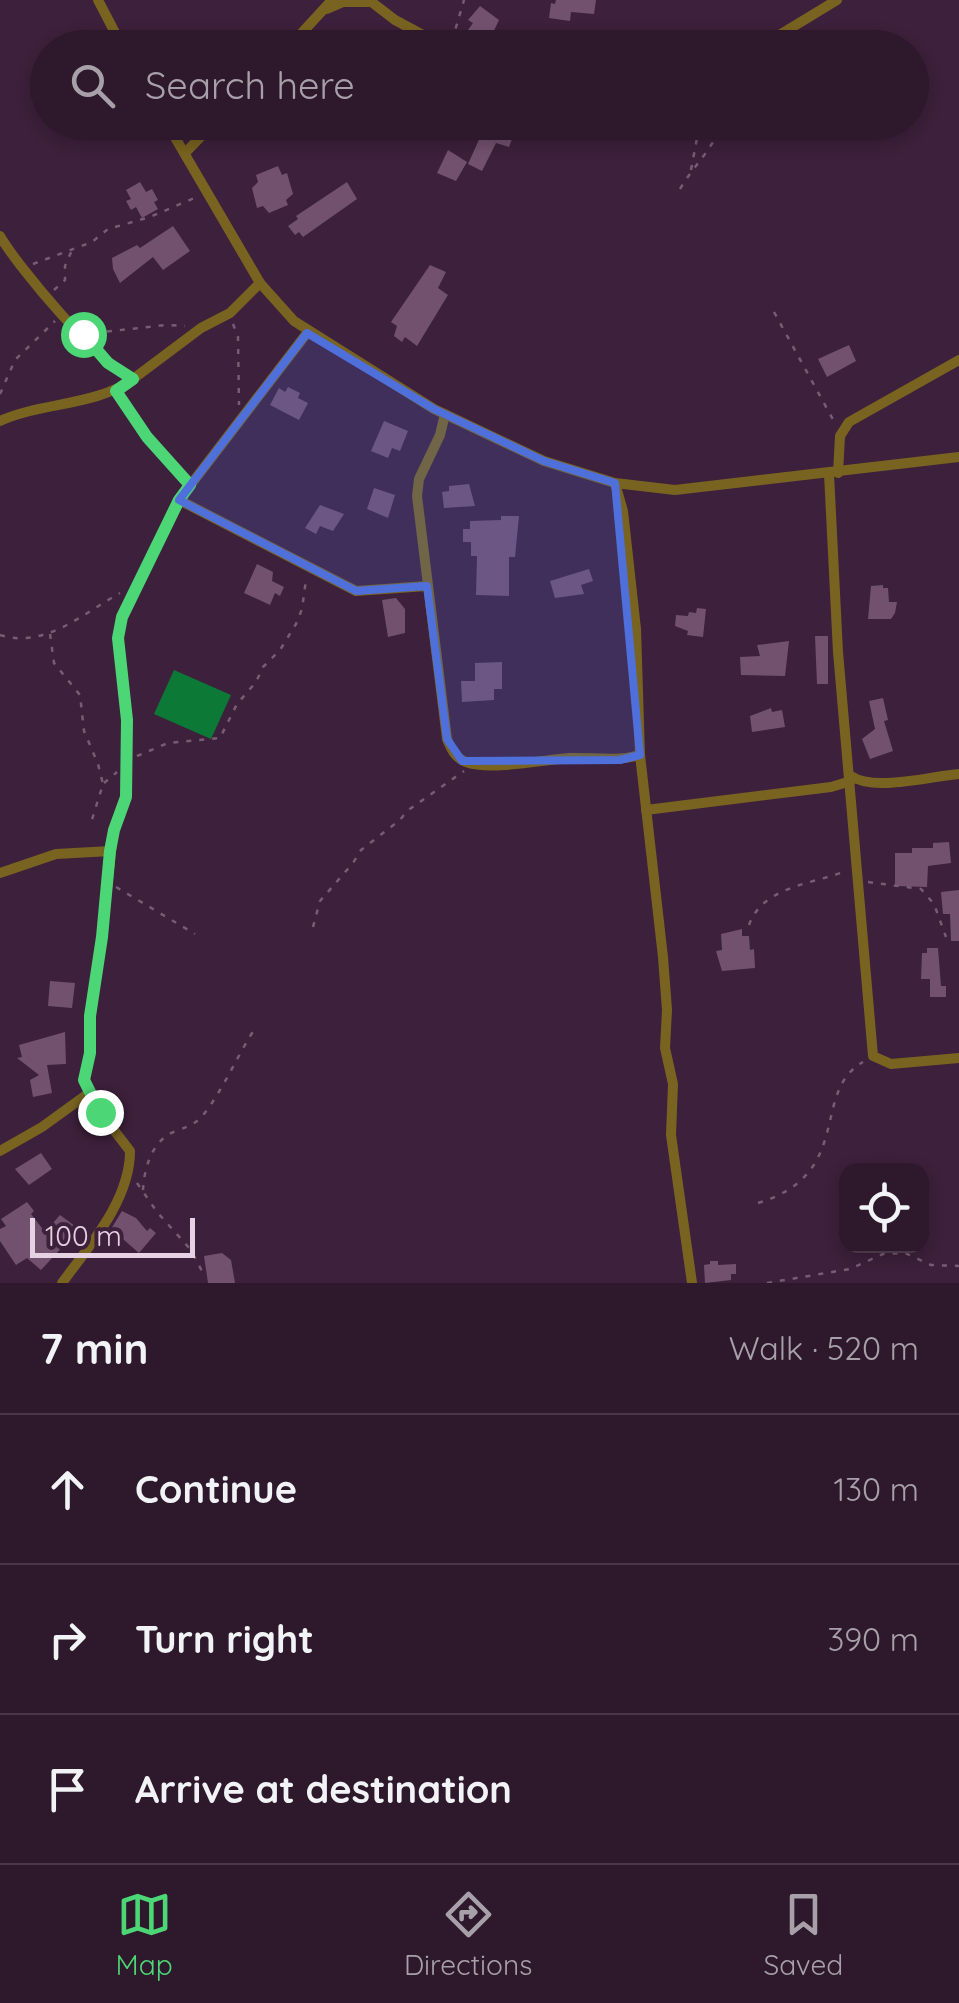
<!DOCTYPE html>
<html lang="en">
<head>
<meta charset="utf-8">
<style>
  body { margin:0; font-family:Quicksand,sans-serif; background:#3a2538; color:#f1f3f6 }
  .controls { position:absolute; right:30px; bottom:30px; display:grid; overflow:hidden; border-radius:20px; box-shadow:0 5px 15px #0003 }
  .controls button { width:90px; height:90px; display:grid; place-items:center; padding:0; border:0; border-bottom:2px solid #493748; background:#2e182c; color:#f1f3f6; font:50px sans-serif }
  .scale { position:absolute; left:30px; bottom:25px; width:165px; box-sizing:border-box; padding-left:10px; border:5px solid #e6d2e3; border-top:0; font-size:28px; line-height:35px; white-space:nowrap; color:#e6d2e3; -webkit-text-stroke:8px #3d203b; paint-order:stroke }
  .stop { position:absolute; width:30px; height:30px; margin:-22px; border:8px solid #4cd676; border-radius:50%; background:#fff }
  .stop.end { background:#4cd676; border-color:#fff; box-shadow:0 2px 10px #0008 }
  .list { margin:0; padding:0; list-style:none }
  h2 { display:flex; justify-content:space-between; align-items:center; height:130px; margin:0; padding:0 40px; font-size:42px }
  h2 small { font-size:32px; font-weight:400; color:#a7a0a9 }
  .list li { display:grid; grid-template-columns:65px 1fr auto; gap:30px; align-items:center; box-sizing:border-box; height:150px; padding:0 40px; border-top:2px solid #493748 }
  .list b { display:block; font-size:38px; white-space:nowrap }
  .list em { font-size:32px; font-style:normal; color:#a7a0a9 }
  .icon { flex:none; width:55px; height:55px; fill:none; stroke:currentColor; stroke-width:2; stroke-linecap:round; stroke-linejoin:round }
  .map { position:relative; flex:none; width:959px; height:1283px; overflow:hidden }
  .search { position:absolute; background:#2e182c; box-shadow:0 5px 15px #0003; left:30px; right:30px; top:30px; height:110px; display:flex; align-items:center; gap:25px; box-sizing:border-box; padding:0 35px; border-radius:55px; color:#a7a0a9; font-size:38px }
  .sheet { height:580px; background:#2e182c }
  nav { display:flex; justify-content:space-around; align-items:center; box-sizing:border-box; height:140px; border-top:2px solid #493748; background:#2e182c; font-size:28px; color:#a7a0a9 }
  nav a { display:grid; justify-items:center; gap:5px }
  nav .on { color:#4cd676 }
  .map>svg:first-child { display:block }
</style>
</head>
<body>
<div class="map">
<svg width="959" height="1283" viewBox="0 0 959 1283">
  <rect width="100%" height="100%" fill="#3d203b"/>
  <!-- forest -->
  <polygon fill="#0c7937" points="174,670 231,695 211,739 154,714"/>
  <!-- building -->
  <g fill="#72516f">
    <polygon points="556,0 596,0 594,14 571,12 570,21 549,18 551,3 555,4"/>
    <polygon points="480,6 499,20 491,37 484,32 481,38 468,30 473,23 468,20"/>
    <polygon points="487,122 515,131 509,147 496,143 482,171 468,164"/>
    <polygon points="448,150 467,162 456,181 437,173"/>
    <polygon points="278,166 282,175 287,173 293,194 286,200 288,205 269,213 263,206 257,208 252,188 258,182 256,175"/>
    <polygon points="140,182 146,192 152,189 158,200 154,202 158,209 142,218 136,207 131,210 126,201 131,199 126,190"/>
    <polygon points="347,182 357,199 303,237 299,232 295,235 288,226 298,219 296,216"/>
    <polygon points="173,226 190,251 163,270 153,257 120,283 113,269 112,258 137,245 140,248"/>
    <polygon points="430,265 446,272 438,288 448,295 417,346 405,337 402,342 394,336 397,326 391,322"/>
    <polygon points="849,345 856,361 827,377 818,359"/>
    <polygon points="288,387 300,393 298,398 308,403 299,420 270,405 279,388 285,392"/>
    <polygon points="384,421 408,431 400,451 392,448 388,458 371,451"/>
    <polygon points="469,484 475,506 444,508 442,492 449,491 449,486"/>
    <polygon points="374,488 395,495 388,518 367,509"/>
    <polygon points="320,505 344,514 333,531 320,526 316,534 305,528"/>
    <polygon points="501,516 519,516 515,557 509,557 509,596 476,595 477,556 471,556 471,542 463,542 463,529 470,529 470,521 501,520"/>
    <polygon points="257,564 273,572 272,581 284,587 280,596 275,593 270,605 244,593"/>
    <polygon points="589,569 593,581 581,585 584,594 555,598 550,581"/>
    <polygon points="883,585 883,588 888,588 889,602 897,602 895,613 891,619 868,619 871,586"/>
    <polygon points="396,598 405,609 405,633 388,637 382,600"/>
    <polygon points="697,608 706,609 703,637 687,635 688,631 675,626 676,615 688,616 689,612 696,613"/>
    <polygon points="815,636 828,636 828,684 817,684"/>
    <polygon points="789,641 785,676 741,675 740,657 760,656 757,645"/>
    <polygon points="502,662 502,689 494,689 494,700 462,702 461,681 475,681 475,663"/>
    <polygon points="883,698 888,720 884,721 893,751 870,759 862,739 875,729 869,701"/>
    <polygon points="771,708 772,712 782,710 785,727 752,732 750,716"/>
    <polygon points="949,842 951,863 928,866 927,887 895,886 895,853 912,853 912,848 933,848 933,843"/>
    <polygon points="959,890 959,941 951,941 950,914 943,914 941,892"/>
    <polygon points="742,929 742,936 749,936 750,950 754,949 755,968 722,971 716,951 722,950 721,934"/>
    <polygon points="927,948 938,948 941,986 946,986 946,997 930,997 930,979 921,979 922,953 927,953"/>
    <polygon points="50,981 75,983 72,1008 48,1006"/>
    <polygon points="65,1032 66,1064 47,1065 52,1093 33,1097 30,1080 39,1075 17,1058 22,1057 19,1045"/>
    <polygon points="41,1153 52,1169 29,1185 15,1169"/>
    <polygon points="27,1202 34,1211 31,1214 45,1232 60,1215 79,1229 41,1270 27,1258 16,1265 0,1241 0,1229 6,1226 1,1219"/>
    <polygon points="122,1211 136,1218 147,1231 150,1228 156,1233 139,1253 124,1240 108,1234"/>
    <polygon points="222,1253 231,1260 235,1283 208,1283 204,1256"/>
    <polygon points="710,1261 718,1261 718,1265 736,1264 736,1274 731,1274 731,1280 705,1283 704,1265 710,1264"/>
  </g>
  <g fill="none" stroke-linecap="round" stroke-linejoin="round">
    <!-- path -->
    <g stroke="#775d74" stroke-width="2.5" stroke-dasharray="5 8" stroke-linecap="butt">
      <polyline points="452,41 464,0"/>
      <polyline points="691,170 700,122"/>
      <path d="M680 189C694 165 713 149 723 122"/>
      <polyline points="33,264 92,242 108,229 150,217 199,196"/>
      <polyline points="54,290 65,280 65,266 72,250"/>
      <polyline points="774,312 836,425"/>
      <polyline points="233,324 238,337 239,405"/>
      <polyline points="94,333 166,325 185,326"/>
      <polyline points="0,394 15,360 55,321"/>
      <polyline points="120,396 147,437 182,477"/>
      <polyline points="50,634 54,663 80,695 84,731 98,764 103,784 90,826"/>
      <path d="M0 635C45 649 82 614 120 593"/>
      <polyline points="137,756 168,743 220,738 237,704 256,682 263,667 280,650 296,624 302,609 306,580"/>
      <polyline points="104,783 117,772"/>
      <polyline points="868,882 921,889 934,904 946,937"/>
      <polyline points="116,887 195,934"/>
      <path d="M749 925C763 886 813 884 846 871"/>
      <polyline points="313,927 320,901 353,863 361,850 400,820 407,811 464,771"/>
      <polyline points="137,1183 157,1212 191,1250 204,1275"/>
      <path d="M143 1190C144 1169 152 1139 176 1131 191 1125 197 1124 207 1110 226 1084 238 1054 256 1027"/>
      <path d="M758 1203C855 1174 810 1092 863 1062"/>
      <polyline points="767,1283 850,1269 883,1254 905,1253 931,1265 959,1266"/>
    </g>
    <!-- street -->
    <g stroke="#796321" stroke-width="10">
      <polyline points="98,0 123,48"/>
      <polyline points="369,0 395,20 447,48"/>
      <polyline points="327,9 343,2 369,2"/>
      <polyline points="288,48 332,0"/>
      <polyline points="758,48 837,0"/>
      <polyline points="166,122 260,283 294,321 434,409 544,461 615,483 675,490 959,457"/>
      <polyline points="185,153 215,122"/>
      <path d="M0 236C20 270 99 363 133 379L201 328 230 313 260 283"/>
      <path d="M445 414 440 435 419 479 417 496 447 739C451 749 455 758 466 762 490 771 542 760 569 758 593 757 616 762 640 755"/>
      <path d="M0 421C42 402 96 406 133 379"/>
      <polyline points="838,473 840,436 849,422 959,360"/>
      <polyline points="829,474 838,652 873,1056 891,1064 959,1058"/>
      <polyline points="615,483 623,511 636,629 640,755 663,957 667,1010 665,1048 673,1084 671,1135 692,1283"/>
      <polyline points="179,500 356,591 427,586"/>
      <path d="M851 776C874 792 931 776 959 774"/>
      <polyline points="646,810 831,787 851,781"/>
      <polyline points="0,873 56,854 111,851"/>
      <polyline points="0,1151 42,1127 89,1093"/>
      <path d="M62 1283C90 1245 130 1200 130 1151L100 1112 84 1080 90 1053V1015L102 937 111 851 114 830 126 797 127 720 118 638 122 617 179 500 307 333"/>
    </g>
  </g>
  <g fill="none" stroke-linecap="round" stroke-linejoin="round">
    <!-- route -->
    <polyline stroke="#4cd676" stroke-width="12" points="83,334 108,363 133,379 116,391 147,437 190,485 179,500 122,617 118,638 127,720 126,797 114,830 110,851 102,937 90,1016 90,1053 84,1080 100,1112"/>
  </g>
  <!-- marked area -->
  <path fill="#4f6fdb" fill-opacity="0.2" stroke="#4f6fdb" stroke-width="8" stroke-linejoin="round" d="M307 333 434 409 544 461 615 483 640 755 620 760 462 761 447 739 427 586 356 591 179 500Z"/>
</svg>
<div class="controls">
<button><svg class="icon" aria-label="locate" viewBox="0 0 24 24"><circle cx="12" cy="12" r="6"/><path d="M12 2v4M12 18v4M2 12h4M18 12h4"/></svg></button>
</div>
<div class="scale">100 m</div>
<div class="stop" style="left:83px;top:334px"></div>
<div class="stop end" style="left:100px;top:1112px"></div>
<div class="search"><svg class="icon" aria-label="search" viewBox="0 0 24 24"><circle cx="10" cy="10" r="6"/><path d="M15 15l6 6"/></svg>Search here</div>
</div>
<section class="sheet">
<h2>7 min<small>Walk · 520 m</small></h2>
<ul class="list">
<li><svg class="icon" aria-label="ahead" viewBox="0 0 24 24"><path d="M12 20V5M6 11l6-6 6 6"/></svg><div><b>Continue</b></div><em>130 m</em></li>
<li><svg class="icon" aria-label="right" viewBox="0 0 24 24"><path d="M7 20v-9h11M14 6l5 5-5 5"/></svg><div><b>Turn right</b></div><em>390 m</em></li>
<li><svg class="icon" aria-label="arrive" viewBox="0 0 24 24"><path d="M6 21V4h12l-3 4 3 4H6"/></svg><div><b>Arrive at destination</b></div></li>
</ul>
</section>
<nav>
<a class="on"><svg class="icon" aria-label="map" viewBox="0 0 24 24"><path d="M3 6l6-2 6 2 6-2v14l-6 2-6-2-6 2zM9 4v14M15 6v14"/></svg>Map</a>
<a><svg class="icon" aria-label="directions" viewBox="0 0 24 24"><path d="M12 3l9 9-9 9-9-9zM9 14v-3h6M13 9l2 2-2 2"/></svg>Directions</a>
<a><svg class="icon" aria-label="saved" viewBox="0 0 24 24"><path d="M7 4h10v16l-5-4-5 4z"/></svg>Saved</a>
</nav>
</body>
</html>
